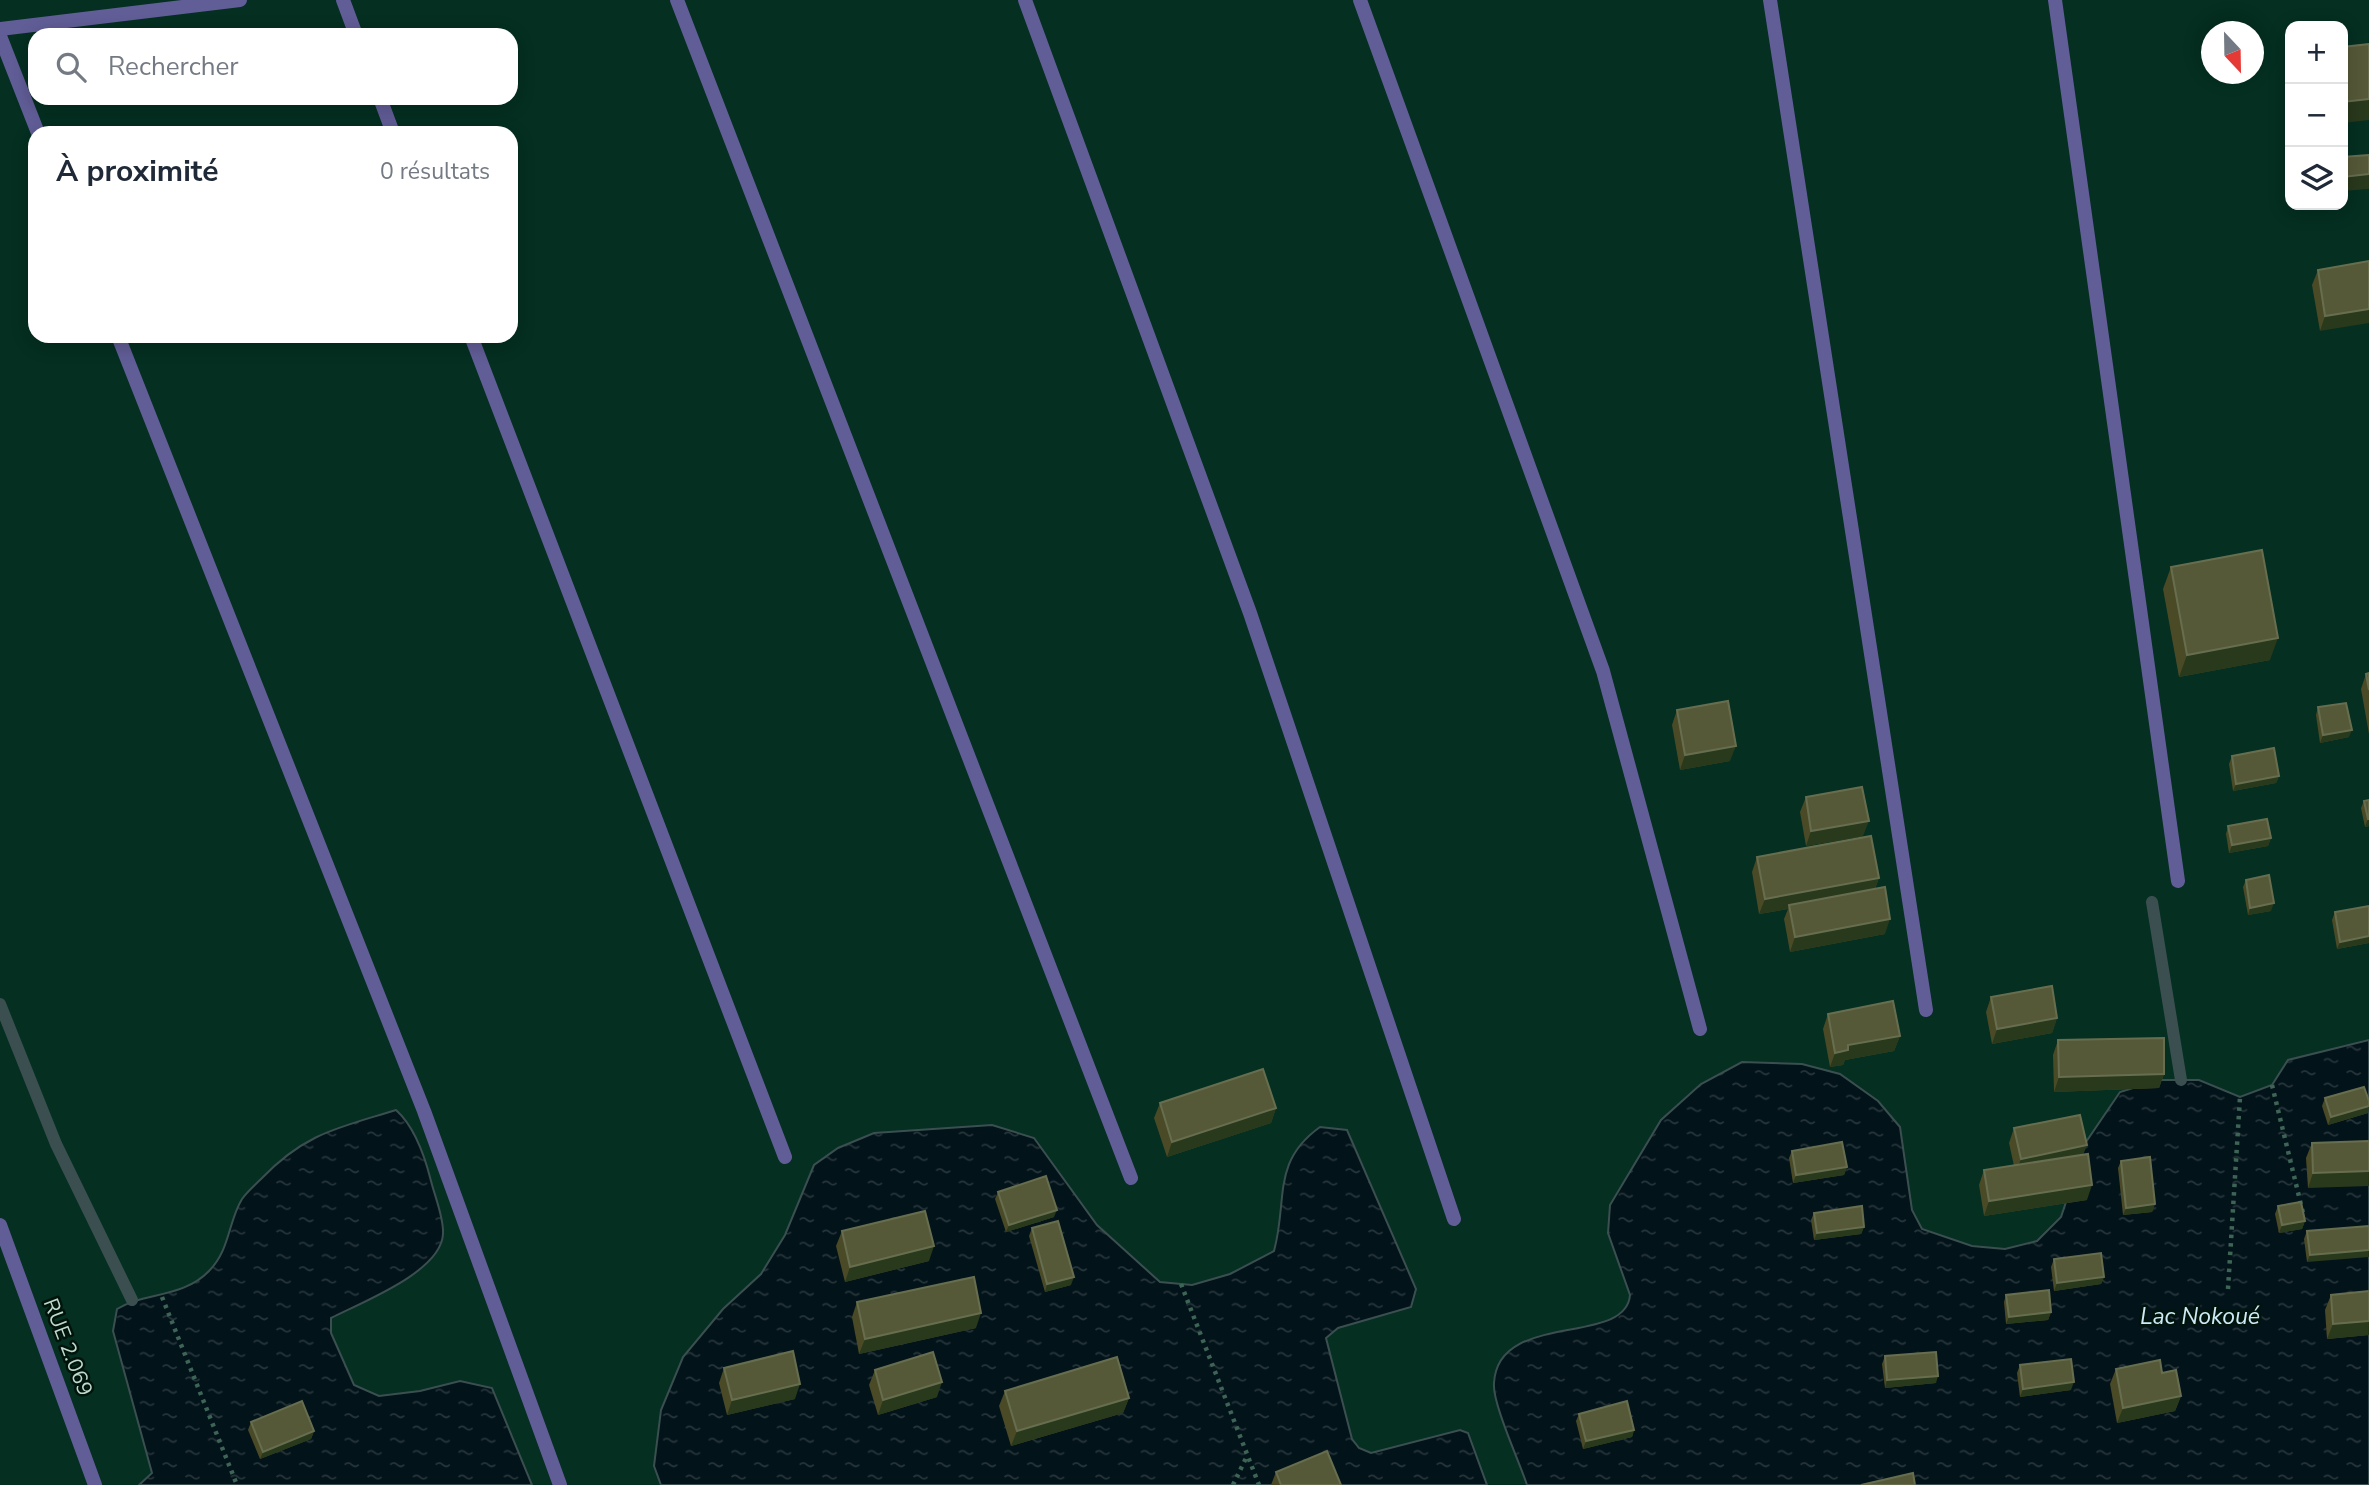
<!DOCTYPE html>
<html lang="fr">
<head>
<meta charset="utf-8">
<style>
  body { margin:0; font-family:"Nunito Sans",sans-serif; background:#f2f2f3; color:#1f2937 }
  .controls { position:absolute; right:21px; top:21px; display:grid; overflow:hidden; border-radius:14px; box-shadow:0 4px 18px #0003 }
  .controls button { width:63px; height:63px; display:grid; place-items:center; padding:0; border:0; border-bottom:2px solid #e0e1e3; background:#fff; color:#1f2937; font:35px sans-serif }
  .compass { position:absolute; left:2201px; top:21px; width:63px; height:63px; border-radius:50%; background:#fff; box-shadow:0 4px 18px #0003; rotate:158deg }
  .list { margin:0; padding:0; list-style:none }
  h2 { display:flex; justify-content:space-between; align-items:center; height:91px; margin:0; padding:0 28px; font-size:30px }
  h2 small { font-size:23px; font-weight:400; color:#747a83 }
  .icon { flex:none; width:38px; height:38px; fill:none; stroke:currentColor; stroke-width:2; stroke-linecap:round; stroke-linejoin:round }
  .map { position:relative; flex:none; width:2369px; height:1485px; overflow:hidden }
  .search { position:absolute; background:#fff; box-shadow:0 4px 18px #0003; left:28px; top:28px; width:490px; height:77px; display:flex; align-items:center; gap:18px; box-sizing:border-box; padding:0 24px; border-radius:21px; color:#747a83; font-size:26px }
  .panel { position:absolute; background:#fff; box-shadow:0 4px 18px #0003; left:28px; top:126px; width:490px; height:217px; border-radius:21px }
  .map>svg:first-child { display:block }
</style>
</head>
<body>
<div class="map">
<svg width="2369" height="1485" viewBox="0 0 2369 1485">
  <defs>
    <pattern id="water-ripples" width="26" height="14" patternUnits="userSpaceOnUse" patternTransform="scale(1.75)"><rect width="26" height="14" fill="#03131a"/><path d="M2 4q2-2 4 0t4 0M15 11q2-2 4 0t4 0" fill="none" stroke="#26353a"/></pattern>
  </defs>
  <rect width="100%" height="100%" fill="#042f21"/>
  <!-- water -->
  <g fill="url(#water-ripples)" stroke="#3b4f50" stroke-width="2">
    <path d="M2369 1040V1485H1527C1520 1463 1492 1403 1494 1383 1498 1310 1626 1347 1630 1295L1608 1233 1610 1205 1661 1120 1701 1084 1742 1062 1802 1064 1840 1074 1878 1101 1900 1127 1912 1210 1922 1229 1972 1246 2005 1249 2037 1241 2061 1217 2086 1142 2120 1092 2159 1080H2199L2240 1097 2272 1085 2288 1060Z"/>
    <path d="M396 1110C415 1127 425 1157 431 1181 435 1197 444 1218 443 1234 441 1272 362 1302 331 1318V1333L354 1385 379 1396 420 1391 460 1381 492 1388 532 1485H139L152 1473 113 1331 117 1309C145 1292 183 1298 209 1271 230 1250 228 1222 242 1199 247 1192 255 1185 261 1179 305 1133 338 1128 396 1110Z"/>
    <path d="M992 1125 1034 1138 1097 1225 1160 1282 1192 1285 1230 1274 1274 1251C1288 1200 1271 1162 1320 1127L1347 1130 1416 1289 1411 1307 1338 1328 1326 1338 1352 1439 1359 1448 1371 1453 1460 1430 1468 1433 1487 1485H661L654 1466 661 1410 683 1357 723 1309 761 1274 785 1235 814 1165 838 1148 874 1133Z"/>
  </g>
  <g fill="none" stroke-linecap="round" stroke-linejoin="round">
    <!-- stream -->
    <g stroke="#3b4f50" stroke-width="12">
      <polyline points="2152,902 2181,1080"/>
      <polyline points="0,1004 56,1144 132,1300"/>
    </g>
    <!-- path -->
    <g stroke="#3e6456" stroke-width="4.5" stroke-dasharray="3.5 5" stroke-linecap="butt">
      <polyline points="2272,1085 2303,1213"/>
      <polyline points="1181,1284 1259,1485"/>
      <polyline points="2228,1289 2240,1097"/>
      <polyline points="162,1297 237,1485"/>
      <polyline points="1233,1485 1247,1456"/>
    </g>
    <!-- minor -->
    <g stroke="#615d97" stroke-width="14">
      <polyline points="343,0 356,35"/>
      <polyline points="677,0 1131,1178"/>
      <polyline points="1025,0 1250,613 1454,1219"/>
      <polyline points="1360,0 1603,671 1700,1029"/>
      <polyline points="1770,0 1926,1010"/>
      <polyline points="2055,0 2178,881"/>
      <polyline points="0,36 38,133"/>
      <polyline points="380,98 393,133"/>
      <polyline points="118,336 424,1111 560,1485"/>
      <polyline points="471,336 785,1157"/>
    </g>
    <!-- tertiary -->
    <g stroke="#615d97" stroke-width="14">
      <polyline points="0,29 240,0"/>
      <polyline points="0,1225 95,1485"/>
    </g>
  </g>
  <!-- wall -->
  <g fill="#4a4a26">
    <polygon points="2369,261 2320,331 2312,285 2318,270"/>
    <polygon points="2171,567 2270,660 2179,677 2163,589"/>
    <polygon points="2369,673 2369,734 2361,689 2366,674"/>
    <polygon points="2318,707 2349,737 2320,743 2316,715"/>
    <polygon points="1677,710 1730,761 1680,770 1672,725"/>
    <polygon points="2232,756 2279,776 2276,783 2233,791 2229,764"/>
    <polygon points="1806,797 1863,836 1806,846 1800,812"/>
    <polygon points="2369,800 2369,826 2365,827 2361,808 2364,801"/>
    <polygon points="2228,826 2271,838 2268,846 2229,853 2226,834"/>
    <polygon points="1757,857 1879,878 1875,889 1885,934 1790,952 1784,919 1788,909 1759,914 1752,872"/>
    <polygon points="2246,880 2271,911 2248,915 2243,887"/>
    <polygon points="2369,906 2369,943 2337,949 2332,920 2335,912"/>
    <polygon points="1991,997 2057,1018 2052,1033 1992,1044 1986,1012"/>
    <polygon points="1828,1014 1900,1036 1894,1051 1845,1060 1843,1065 1830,1067 1823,1029"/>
    <polygon points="2058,1040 2164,1074 2159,1088 2054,1092 2053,1055"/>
    <polygon points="2325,1098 2368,1113 2328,1125 2322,1106"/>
    <polygon points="1160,1103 1276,1108 1271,1123 1167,1157 1154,1118"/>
    <polygon points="2014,1128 2083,1155 2087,1200 1984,1216 1979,1185 1984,1170 2014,1166 2009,1143"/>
    <polygon points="2369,1141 2308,1188 2306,1158 2312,1143"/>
    <polygon points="1792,1151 1847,1167 1844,1175 1793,1183 1789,1158"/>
    <polygon points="2121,1161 2155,1204 2152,1212 2123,1215 2118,1168"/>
    <polygon points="998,1192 1054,1217 1006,1232 995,1199"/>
    <polygon points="2278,1206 2305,1221 2302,1229 2279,1233 2275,1214"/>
    <polygon points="1814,1213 1864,1227 1861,1234 1814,1240 1811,1220"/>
    <polygon points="2369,1226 2307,1262 2304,1239 2307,1231"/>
    <polygon points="1032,1228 1071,1285 1045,1292 1029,1236"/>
    <polygon points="842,1231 929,1261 845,1282 836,1246"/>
    <polygon points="2054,1259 2104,1277 2101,1284 2054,1291 2051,1267"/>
    <polygon points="2369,1291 2369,1335 2327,1339 2325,1310 2331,1295"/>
    <polygon points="2006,1295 2051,1312 2048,1320 2006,1324 2004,1302"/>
    <polygon points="857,1302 976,1328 859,1354 852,1317"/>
    <polygon points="1885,1356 1936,1383 1885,1388 1882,1364"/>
    <polygon points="2020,1365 2071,1390 2020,1397 2017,1373"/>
    <polygon points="724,1368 795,1399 727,1415 719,1383"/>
    <polygon points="2116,1369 2162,1373 2181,1396 2175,1411 2117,1423 2110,1384"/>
    <polygon points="875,1370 937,1397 878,1415 869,1385"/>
    <polygon points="1005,1391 1129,1398 1123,1413 1011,1446 999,1406"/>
    <polygon points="1579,1414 1634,1430 1632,1437 1583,1449 1576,1421"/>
    <polygon points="251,1422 314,1431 311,1439 260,1459 248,1430"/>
    <polygon points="1276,1472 1341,1485 1271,1485"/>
  </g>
  <!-- shaded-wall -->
  <g fill="#29391c">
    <polygon points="2369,99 2369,120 2343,123 2343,102"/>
    <polygon points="2369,174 2369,189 2343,191 2343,177"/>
    <polygon points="2369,309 2369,323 2320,331 2325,316"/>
    <polygon points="2278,638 2270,660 2179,677 2187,655"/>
    <polygon points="2352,730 2349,737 2320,743 2323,735"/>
    <polygon points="1736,746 1730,761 1680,770 1685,755"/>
    <polygon points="2279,776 2276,783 2233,791 2236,784"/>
    <polygon points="2368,819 2369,819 2369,826 2365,827"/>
    <polygon points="1869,821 1863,836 1806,846 1811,831"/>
    <polygon points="2271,838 2268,846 2229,853 2232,845"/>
    <polygon points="1879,878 1873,893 1789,905 1788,909 1759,914 1765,899"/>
    <polygon points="2274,903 2271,911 2248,915 2250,908"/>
    <polygon points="1890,919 1885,934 1790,952 1795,937"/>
    <polygon points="2369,936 2369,943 2337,949 2340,942"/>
    <polygon points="2057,1018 2052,1033 1992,1044 1997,1029"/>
    <polygon points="1900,1036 1894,1051 1845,1060 1843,1065 1830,1067 1835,1053 1848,1045"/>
    <polygon points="2164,1074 2159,1088 2054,1092 2059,1077"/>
    <polygon points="2369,1106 2368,1113 2328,1125 2331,1117"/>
    <polygon points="1276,1108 1271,1123 1167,1157 1172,1142"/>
    <polygon points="2087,1145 2081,1160 2015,1174 2021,1159"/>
    <polygon points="1847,1167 1844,1175 1793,1183 1796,1175"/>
    <polygon points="2369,1171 2369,1186 2308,1188 2313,1173"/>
    <polygon points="2092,1185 2087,1200 1984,1216 1989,1201"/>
    <polygon points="2155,1204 2152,1212 2123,1215 2126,1208"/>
    <polygon points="1057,1210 1054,1217 1006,1232 1009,1225"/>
    <polygon points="2305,1221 2302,1229 2279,1233 2282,1225"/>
    <polygon points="1864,1227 1861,1234 1814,1240 1817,1233"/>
    <polygon points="934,1246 929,1261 845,1282 850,1267"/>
    <polygon points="2369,1250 2369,1257 2307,1262 2310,1255"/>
    <polygon points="1074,1277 1071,1285 1045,1292 1047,1284"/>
    <polygon points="2104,1277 2101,1284 2054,1291 2057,1283"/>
    <polygon points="2051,1312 2048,1320 2006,1324 2009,1317"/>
    <polygon points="981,1313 976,1328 859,1354 865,1339"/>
    <polygon points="2369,1321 2369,1335 2327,1339 2333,1324"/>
    <polygon points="1938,1376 1936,1383 1885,1388 1887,1380"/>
    <polygon points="942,1382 937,1397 878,1415 883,1400"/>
    <polygon points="2074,1382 2071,1390 2020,1397 2023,1389"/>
    <polygon points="800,1384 795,1399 727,1415 732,1400"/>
    <polygon points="2181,1396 2175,1411 2117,1423 2123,1408"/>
    <polygon points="1129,1398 1123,1413 1011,1446 1017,1431"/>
    <polygon points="1634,1430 1632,1437 1583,1449 1586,1441"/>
    <polygon points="314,1431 311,1439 260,1459 263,1452"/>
  </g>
  <!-- building -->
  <g fill="#565938" stroke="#676e4f" stroke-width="2">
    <polygon points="2369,44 2369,99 2343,102 2343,47"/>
    <polygon points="2369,155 2369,174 2343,177 2343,157"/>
    <polygon points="2369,261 2369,309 2325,316 2318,270"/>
    <polygon points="2262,550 2278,638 2187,655 2171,567"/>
    <polygon points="2369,673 2369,690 2366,674"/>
    <polygon points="1728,701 1736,746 1685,755 1677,710"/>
    <polygon points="2346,703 2352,730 2323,735 2318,707"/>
    <polygon points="2274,748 2279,776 2236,784 2232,756"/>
    <polygon points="1862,787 1869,821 1811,831 1806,797"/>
    <polygon points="2369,800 2369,819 2368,819 2364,801"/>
    <polygon points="2267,819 2271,838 2232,845 2228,826"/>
    <polygon points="1871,836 1879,878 1765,899 1757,857"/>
    <polygon points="2269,875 2274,903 2250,908 2246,880"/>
    <polygon points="1885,887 1890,919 1795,937 1789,905"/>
    <polygon points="2369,906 2369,936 2340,942 2335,912"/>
    <polygon points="2052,986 2057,1018 1997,1029 1991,997"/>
    <polygon points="1893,1001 1900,1036 1848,1045 1848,1050 1835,1053 1828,1014"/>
    <polygon points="2164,1038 2164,1074 2059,1077 2058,1040"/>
    <polygon points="1263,1069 1276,1108 1172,1142 1160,1103"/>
    <polygon points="2364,1087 2369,1101 2369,1106 2331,1117 2325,1098"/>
    <polygon points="2080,1115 2087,1145 2021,1159 2014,1128"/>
    <polygon points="2369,1141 2369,1171 2313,1173 2312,1143"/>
    <polygon points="1842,1142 1847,1167 1796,1175 1792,1151"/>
    <polygon points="2088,1154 2092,1185 1989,1201 1984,1170"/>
    <polygon points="2150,1157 2155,1204 2126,1208 2121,1161"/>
    <polygon points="1046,1176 1057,1210 1009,1225 998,1192"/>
    <polygon points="2301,1202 2305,1221 2282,1225 2278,1206"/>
    <polygon points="1862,1206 1864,1227 1817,1233 1814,1213"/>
    <polygon points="925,1211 934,1246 850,1267 842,1231"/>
    <polygon points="1058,1221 1074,1277 1047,1284 1032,1228"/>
    <polygon points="2369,1226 2369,1250 2310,1255 2307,1231"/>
    <polygon points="2101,1253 2104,1277 2057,1283 2054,1259"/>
    <polygon points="974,1277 981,1313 865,1339 857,1302"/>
    <polygon points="2049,1290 2051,1312 2009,1317 2006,1295"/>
    <polygon points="2369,1291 2369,1321 2333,1324 2331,1295"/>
    <polygon points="793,1351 800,1384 732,1400 724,1368"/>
    <polygon points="933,1352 942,1382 883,1400 875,1370"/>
    <polygon points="1936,1352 1938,1376 1887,1380 1885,1356"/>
    <polygon points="1117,1357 1129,1398 1017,1431 1005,1391"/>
    <polygon points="2071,1359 2074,1382 2023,1389 2020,1365"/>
    <polygon points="2160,1360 2162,1373 2176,1370 2181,1396 2123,1408 2116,1369"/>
    <polygon points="302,1401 314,1431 263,1452 251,1422"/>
    <polygon points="1627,1401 1634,1430 1586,1441 1579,1414"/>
    <polygon points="1327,1451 1341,1485 1281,1485 1276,1472"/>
    <polygon points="1913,1473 1915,1485 1861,1485"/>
  </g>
  <g text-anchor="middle" stroke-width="5" stroke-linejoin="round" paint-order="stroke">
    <!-- street labels -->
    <g font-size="21" fill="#bfdacd" stroke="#01140c">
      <text transform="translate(68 1347) rotate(69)" y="7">RUE 2.069</text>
    </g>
    <!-- water labels -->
    <g font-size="23" font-style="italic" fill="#cdeaf6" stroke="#01140c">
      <text x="2200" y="1324">Lac Nokoué</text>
    </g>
  </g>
</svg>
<div class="controls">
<button>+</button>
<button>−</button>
<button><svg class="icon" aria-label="layers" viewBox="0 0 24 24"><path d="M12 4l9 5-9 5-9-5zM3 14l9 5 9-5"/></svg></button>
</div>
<svg class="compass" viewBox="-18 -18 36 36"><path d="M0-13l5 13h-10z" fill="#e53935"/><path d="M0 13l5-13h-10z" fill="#747a83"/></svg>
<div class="search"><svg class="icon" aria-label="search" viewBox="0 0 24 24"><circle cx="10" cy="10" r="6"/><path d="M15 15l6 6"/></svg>Rechercher</div>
<section class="panel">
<h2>À proximité<small>0 résultats</small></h2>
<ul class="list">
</ul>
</section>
</div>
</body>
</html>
